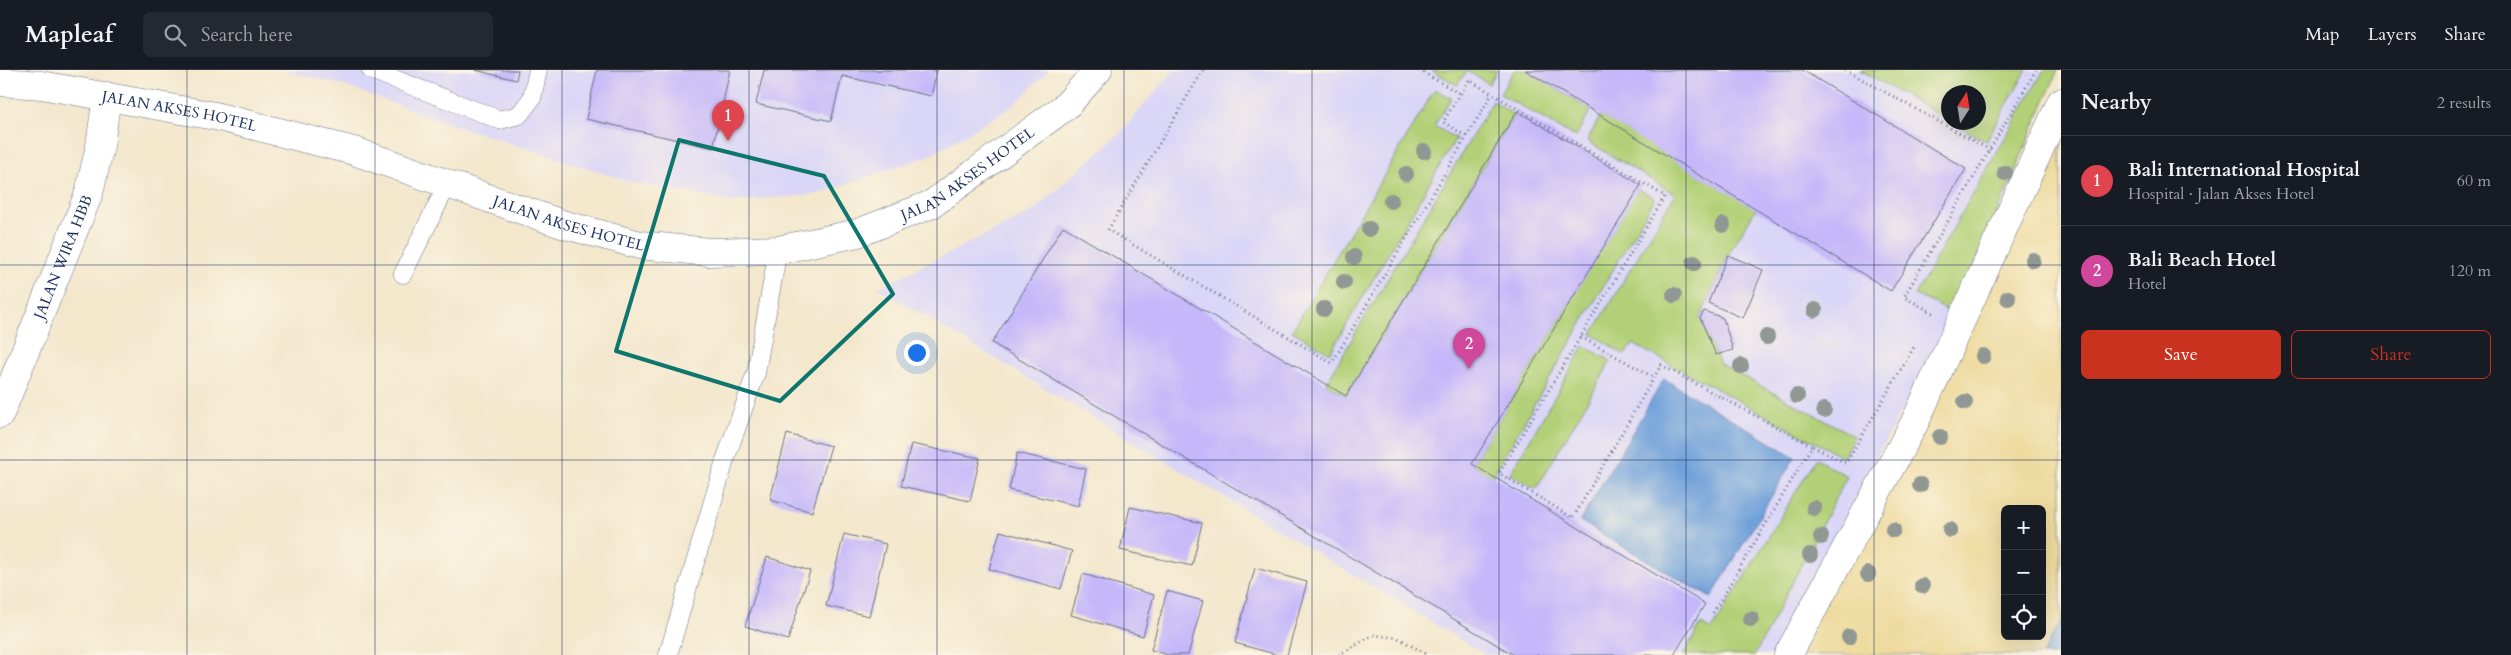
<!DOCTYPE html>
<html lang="en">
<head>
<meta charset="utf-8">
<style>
  body { margin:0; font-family:Cardo,serif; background:#242831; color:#f1f3f6 }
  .controls { position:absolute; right:15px; bottom:15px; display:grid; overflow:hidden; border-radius:8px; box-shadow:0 5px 20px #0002 }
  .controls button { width:45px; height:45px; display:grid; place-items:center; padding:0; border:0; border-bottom:1px solid #363941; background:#171b24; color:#f1f3f6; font:25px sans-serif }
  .compass { position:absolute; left:1941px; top:15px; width:45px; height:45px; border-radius:50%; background:#171b24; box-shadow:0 5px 20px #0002; rotate:12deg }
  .you { position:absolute; left:916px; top:282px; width:18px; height:18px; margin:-12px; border:4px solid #fff; border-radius:50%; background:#1a73e8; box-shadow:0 0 0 8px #1a73e833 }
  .badge { display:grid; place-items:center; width:32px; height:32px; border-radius:50%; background:#c8321e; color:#fff; font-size:16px; font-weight:700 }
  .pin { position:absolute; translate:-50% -41px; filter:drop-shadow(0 1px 2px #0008) }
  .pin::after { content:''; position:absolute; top:26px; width:18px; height:15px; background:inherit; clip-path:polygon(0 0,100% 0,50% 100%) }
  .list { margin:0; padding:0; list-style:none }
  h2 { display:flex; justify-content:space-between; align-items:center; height:65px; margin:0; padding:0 20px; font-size:21px }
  h2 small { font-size:16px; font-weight:400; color:#9ea1a6 }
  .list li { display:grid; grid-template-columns:32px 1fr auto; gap:15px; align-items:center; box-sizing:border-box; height:90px; padding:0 20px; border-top:1px solid #363941 }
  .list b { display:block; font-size:19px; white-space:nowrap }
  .list p { margin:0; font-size:16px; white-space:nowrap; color:#9ea1a6 }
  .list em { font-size:16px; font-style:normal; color:#9ea1a6 }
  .actions { display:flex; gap:10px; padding:15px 20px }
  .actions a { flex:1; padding:11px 0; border:1px solid #c8321e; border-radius:8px; text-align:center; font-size:18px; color:#c8321e }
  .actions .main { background:#c8321e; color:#fff }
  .icon { flex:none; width:28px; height:28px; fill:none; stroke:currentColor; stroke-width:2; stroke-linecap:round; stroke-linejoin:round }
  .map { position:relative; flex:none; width:2061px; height:585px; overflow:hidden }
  header { display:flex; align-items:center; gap:30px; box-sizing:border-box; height:70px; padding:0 25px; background:#171b24; border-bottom:1px solid #363941 }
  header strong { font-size:24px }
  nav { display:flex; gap:28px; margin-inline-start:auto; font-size:18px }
  .search { width:350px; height:45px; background:#242831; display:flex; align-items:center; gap:12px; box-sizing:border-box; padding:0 18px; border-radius:8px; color:#9ea1a6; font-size:19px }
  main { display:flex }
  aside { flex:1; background:#171b24 }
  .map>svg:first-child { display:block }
</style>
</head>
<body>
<header>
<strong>Mapleaf</strong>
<div class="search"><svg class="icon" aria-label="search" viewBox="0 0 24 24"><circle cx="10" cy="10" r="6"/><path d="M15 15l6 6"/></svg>Search here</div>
<nav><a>Map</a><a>Layers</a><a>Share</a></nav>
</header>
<main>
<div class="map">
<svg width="2061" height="585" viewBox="0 0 2061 585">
  <rect width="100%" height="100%" fill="#fcf5e5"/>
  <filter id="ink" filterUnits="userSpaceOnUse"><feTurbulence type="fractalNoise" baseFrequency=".02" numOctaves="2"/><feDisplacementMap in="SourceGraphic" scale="10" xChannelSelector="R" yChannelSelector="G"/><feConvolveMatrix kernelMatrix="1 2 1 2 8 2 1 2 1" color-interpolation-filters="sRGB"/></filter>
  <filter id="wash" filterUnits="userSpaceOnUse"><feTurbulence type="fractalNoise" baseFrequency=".0096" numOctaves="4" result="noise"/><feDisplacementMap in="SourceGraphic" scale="20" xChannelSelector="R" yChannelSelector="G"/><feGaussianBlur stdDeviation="1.12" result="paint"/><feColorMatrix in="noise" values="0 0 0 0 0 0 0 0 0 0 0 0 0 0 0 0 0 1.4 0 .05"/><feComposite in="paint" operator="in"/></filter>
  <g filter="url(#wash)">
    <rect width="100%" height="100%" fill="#f3e7cc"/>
    <!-- built -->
    <g fill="#dad6f7" fill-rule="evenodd">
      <polygon points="282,0 1049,0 1012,37 929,86 818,124 732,132 634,113 460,57 345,16"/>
      <path d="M1174 0H2058L1955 246 1896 351 1772 585H1486L878 218 1032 142 1120 63ZM1948 22H1978V52H1948Z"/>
    </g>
    <!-- green -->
    <g fill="#b2d077" stroke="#66806a">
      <polygon points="1431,0 1497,0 1489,14 1467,1 1457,15"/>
      <polygon points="1514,0 1525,0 1591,40 1575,67 1500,24"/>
      <polygon points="1860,0 2027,0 1986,71 1953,53 1978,52 1978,22 1948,22 1948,50"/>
      <polygon points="2044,0 2058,0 1954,243 1915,225"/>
      <polygon points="1435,19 1451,28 1434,56 1456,68 1330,283 1292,261"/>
      <polygon points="1493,31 1514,45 1346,326 1326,313"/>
      <polygon points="1601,45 1756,139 1728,185 1700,248 1720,294 1854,366 1843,387 1633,274 1625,285 1592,264 1675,124 1587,71"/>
      <polygon points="1638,119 1655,128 1492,407 1472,394"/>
      <polygon points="1584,276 1611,291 1536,419 1510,404"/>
      <polygon points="1816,389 1847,406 1755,585 1683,585 1701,554 1712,560"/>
    </g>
    <!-- sand -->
    <path fill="#eeda9e" stroke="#84847e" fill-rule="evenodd" d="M2061 32V550L2042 585H1788ZM2005 439H2042V566H2005Z"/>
    <!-- water -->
    <g fill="#70a0da" stroke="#46689c">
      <polygon points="1664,309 1795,387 1711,528 1580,451"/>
      <polygon points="2061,550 2061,585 2042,585"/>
    </g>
    <g id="blocks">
      <!-- building -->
      <g fill="#c5b7fa">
        <polygon points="475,0 518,0 516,10"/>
        <polygon points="597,0 730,0 713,78 586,49"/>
        <polygon points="764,0 937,0 931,26 842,6 831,51 756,34"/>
        <polygon points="1525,0 1802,0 1966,99 1891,221"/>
        <polygon points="1517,41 1641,115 1472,394 1705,534 1674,585 1514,585 992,273 1063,156 1346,326"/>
        <polygon points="1728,185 1763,200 1743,248 1708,233"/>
        <polygon points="1704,241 1723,248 1733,280 1716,285 1700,248"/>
        <polygon points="787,364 831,376 812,442 770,430"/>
        <polygon points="911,374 980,388 970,431 901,416"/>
        <polygon points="1017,383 1086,399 1078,436 1009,420"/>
        <polygon points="1130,437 1202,453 1192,496 1120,480"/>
        <polygon points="1000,461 1072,481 1061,519 989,499"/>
        <polygon points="844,464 886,474 869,546 826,536"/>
        <polygon points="767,487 810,501 788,570 745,556"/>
        <polygon points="1255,498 1307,512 1287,585 1278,585 1235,573"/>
        <polygon points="1083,504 1154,525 1143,566 1071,545"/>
        <polygon points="1167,521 1203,531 1188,585 1168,585 1151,580"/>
      </g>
    </g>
  </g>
  <g filter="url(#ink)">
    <use href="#blocks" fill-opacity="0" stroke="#676f84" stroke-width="1"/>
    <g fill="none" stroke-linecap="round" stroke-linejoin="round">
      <!-- service casing -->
      <g stroke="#676f84" stroke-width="19">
        <g id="service">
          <polyline points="371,0 500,50 519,45 532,28 538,0"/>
          <polyline points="403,204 447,115"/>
          <polyline points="668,585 725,390 756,303 778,180"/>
        </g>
      </g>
      <!-- pedestrian casing -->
      <g stroke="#676f84" stroke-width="29">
        <polyline id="pedestrian" points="1788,585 1915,352 2061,32"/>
      </g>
      <!-- minor casing -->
      <g stroke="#676f84" stroke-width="29">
        <g id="minor">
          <path id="s1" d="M0 12 41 15 215 46 354 81 562 154 640 175 709 182 778 180 858 163 932 134 1066 36 1098 0"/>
          <path id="s2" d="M0 344 89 123 100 76 107 26"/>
        </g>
      </g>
      <!-- path -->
      <g stroke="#676f84" stroke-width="3" stroke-dasharray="1 4" stroke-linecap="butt">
        <polyline points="1203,0 1108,160 1332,293 1492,24"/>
        <polyline points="1419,0 1460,24"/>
        <polyline points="1845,0 1990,80"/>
        <polyline points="1466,66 1443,52 1469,10 1665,126 1499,403 1573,448 1661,295 1812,376"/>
        <polyline points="1933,243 1904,227 2036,0"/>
        <polyline points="1581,267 1653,307"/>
        <polyline points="1713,543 1812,376 1846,393 1914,277"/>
        <polyline points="1339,585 1373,565 1398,568 1428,585"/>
      </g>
      <!-- service -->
      <use href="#service" stroke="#fff" stroke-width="18"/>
      <!-- pedestrian -->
      <use href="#pedestrian" stroke="#fff" stroke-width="28"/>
      <!-- minor -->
      <use href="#minor" stroke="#fff" stroke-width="28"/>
    </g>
    <!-- trees -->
    <g fill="#919893">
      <circle cx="1424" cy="81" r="8"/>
      <circle cx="2005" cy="103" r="8"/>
      <circle cx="1406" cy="104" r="8"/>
      <circle cx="1391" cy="131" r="8"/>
      <circle cx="1723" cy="155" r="8"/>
      <circle cx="1369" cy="159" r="8"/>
      <circle cx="1354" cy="187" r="8"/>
      <circle cx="2033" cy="190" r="8"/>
      <circle cx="1694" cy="193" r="8"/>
      <circle cx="1344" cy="212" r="8"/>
      <circle cx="1674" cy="225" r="8"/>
      <circle cx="2008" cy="228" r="8"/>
      <circle cx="1324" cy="239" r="8"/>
      <circle cx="1815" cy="240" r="8"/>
      <circle cx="1767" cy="267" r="8"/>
      <circle cx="1983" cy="286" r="8"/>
      <circle cx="1741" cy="296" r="8"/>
      <circle cx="1797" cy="326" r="8"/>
      <circle cx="1965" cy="332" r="8"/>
      <circle cx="1824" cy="340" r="8"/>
      <circle cx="1940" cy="367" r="8"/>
      <circle cx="1920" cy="415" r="8"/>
      <circle cx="1814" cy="438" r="8"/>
      <circle cx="1893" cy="460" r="8"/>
      <circle cx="1950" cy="460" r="8"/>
      <circle cx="1821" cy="467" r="8"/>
      <circle cx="1810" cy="485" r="8"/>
      <circle cx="1868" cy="504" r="8"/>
      <circle cx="1922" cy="516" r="8"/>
      <circle cx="1751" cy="549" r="8"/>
      <circle cx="1849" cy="567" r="8"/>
    </g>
  </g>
  <!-- marked area -->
  <path fill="none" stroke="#0f766e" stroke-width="4" stroke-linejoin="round" d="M679 70 824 106 893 224 780 331 616 281Z"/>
  <!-- grid -->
  <path fill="none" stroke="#1b2f5e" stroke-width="1" stroke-opacity="0.55" d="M187 0V585M375 0V585M562 0V585M749 0V585M937 0V585M1124 0V585M1312 0V585M1499 0V585M1686 0V585M1874 0V585M0 195H2061M0 390H2061"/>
  <g text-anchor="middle" stroke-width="4.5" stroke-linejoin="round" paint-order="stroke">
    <!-- street labels -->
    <g font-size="15" fill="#1b2f5e" stroke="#fcf5e5">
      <text dy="5" stroke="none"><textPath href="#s1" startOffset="182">JALAN AKSES HOTEL</textPath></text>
      <text dy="5" stroke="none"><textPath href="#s1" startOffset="1008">JALAN AKSES HOTEL</textPath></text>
      <text dy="5" stroke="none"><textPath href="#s1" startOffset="588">JALAN AKSES HOTEL</textPath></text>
      <text dy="5" stroke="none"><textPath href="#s2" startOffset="169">JALAN WIRA HBB</textPath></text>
    </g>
  </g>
</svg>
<div class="controls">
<button>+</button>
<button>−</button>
<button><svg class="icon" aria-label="locate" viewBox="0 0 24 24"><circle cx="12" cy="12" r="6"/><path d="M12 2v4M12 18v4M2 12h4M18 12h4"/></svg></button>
</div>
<svg class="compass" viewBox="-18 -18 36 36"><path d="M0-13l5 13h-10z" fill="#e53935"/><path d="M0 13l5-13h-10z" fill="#9ea1a6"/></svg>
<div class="you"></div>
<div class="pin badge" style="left:728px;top:71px;background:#e0444e">1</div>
<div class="pin badge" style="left:1469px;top:299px;background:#d1479c">2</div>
</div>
<aside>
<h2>Nearby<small>2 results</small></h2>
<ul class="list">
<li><span class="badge" style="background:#e0444e">1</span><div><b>Bali International Hospital</b><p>Hospital · Jalan Akses Hotel</p></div><em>60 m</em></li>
<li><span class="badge" style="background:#d1479c">2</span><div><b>Bali Beach Hotel</b><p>Hotel</p></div><em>120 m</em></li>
</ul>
<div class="actions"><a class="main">Save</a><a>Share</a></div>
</aside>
</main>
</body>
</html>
